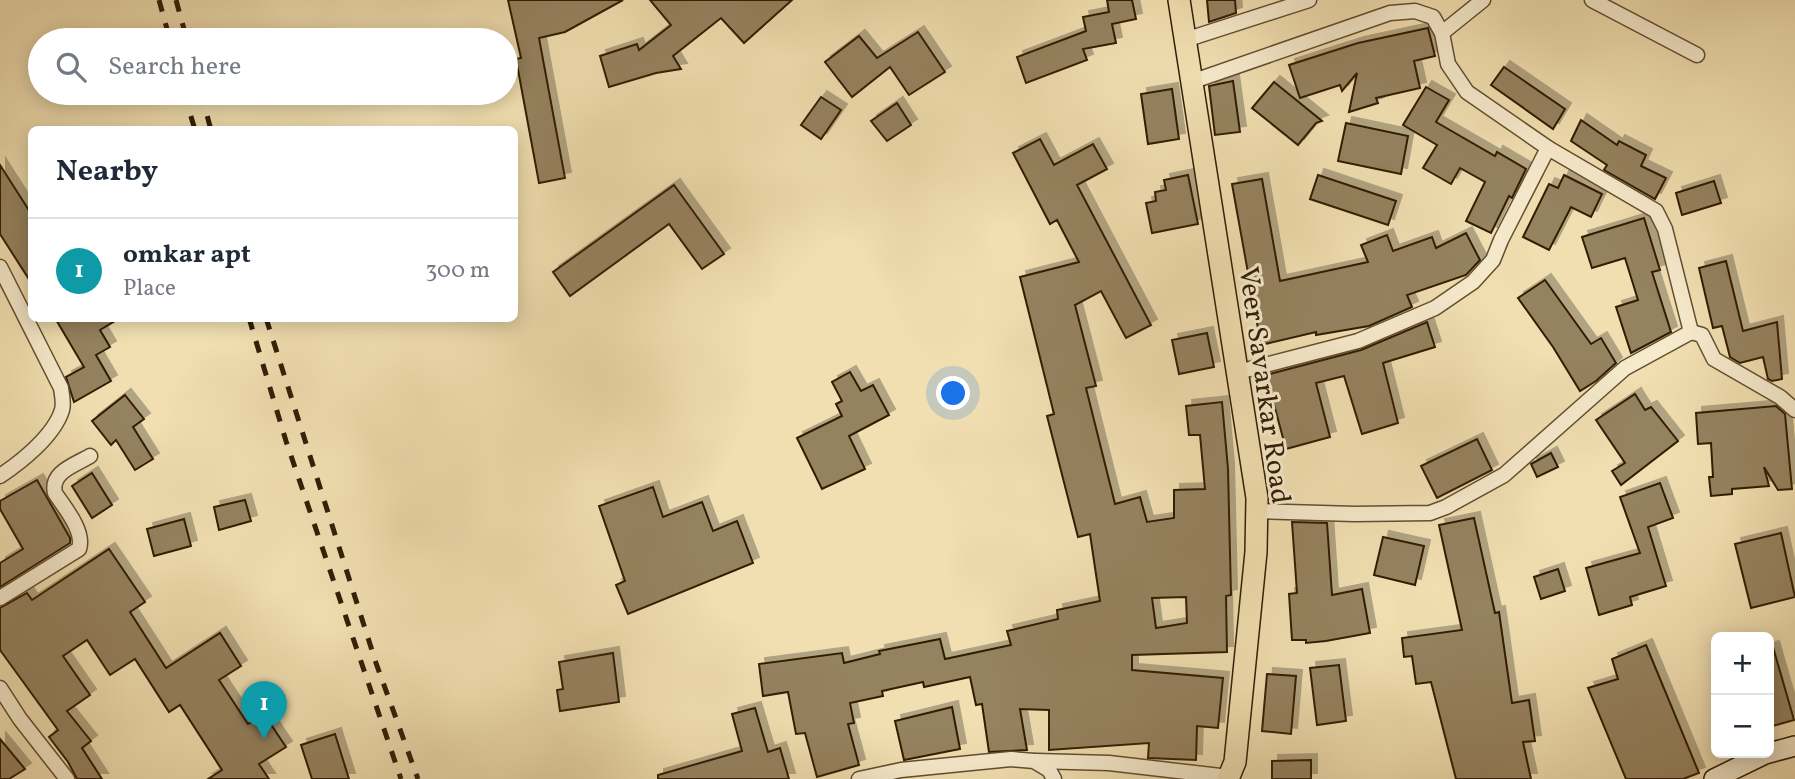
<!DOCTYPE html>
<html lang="en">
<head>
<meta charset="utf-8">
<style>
  body { margin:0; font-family:Vollkorn,serif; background:#f2f2f3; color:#1f2937 }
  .controls { position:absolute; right:21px; bottom:21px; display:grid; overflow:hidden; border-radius:10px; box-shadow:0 4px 18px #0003 }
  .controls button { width:63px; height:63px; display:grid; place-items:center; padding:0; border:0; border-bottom:2px solid #e0e1e3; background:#fff; color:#1f2937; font:35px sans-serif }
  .you { position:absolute; left:954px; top:394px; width:24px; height:24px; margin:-18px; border:5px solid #fff; border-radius:50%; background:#1a73e8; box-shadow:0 0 0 10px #1a73e833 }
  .badge { display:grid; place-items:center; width:46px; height:46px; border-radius:50%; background:#8f2418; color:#fff; font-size:23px; font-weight:700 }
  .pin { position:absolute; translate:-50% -58px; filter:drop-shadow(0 2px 4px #0008) }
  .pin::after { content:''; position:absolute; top:37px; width:24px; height:21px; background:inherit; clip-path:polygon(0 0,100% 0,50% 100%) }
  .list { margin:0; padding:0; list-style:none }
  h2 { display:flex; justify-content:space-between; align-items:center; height:91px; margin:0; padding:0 28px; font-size:30px }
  h2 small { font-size:23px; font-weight:400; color:#747a83 }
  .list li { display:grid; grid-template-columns:46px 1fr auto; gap:21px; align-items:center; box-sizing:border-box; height:105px; padding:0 28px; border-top:2px solid #e0e1e3 }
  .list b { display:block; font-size:26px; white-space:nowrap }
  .list p { margin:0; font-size:23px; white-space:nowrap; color:#747a83 }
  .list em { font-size:23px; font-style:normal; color:#747a83 }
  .icon { flex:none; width:38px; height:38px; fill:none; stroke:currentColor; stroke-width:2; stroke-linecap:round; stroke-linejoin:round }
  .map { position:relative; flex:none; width:1795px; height:779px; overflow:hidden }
  .search { position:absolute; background:#fff; box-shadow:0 4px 18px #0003; left:28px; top:28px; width:490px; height:77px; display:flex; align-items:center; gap:18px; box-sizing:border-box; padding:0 24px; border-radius:38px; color:#747a83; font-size:26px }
  .panel { position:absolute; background:#fff; box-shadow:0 4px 18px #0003; left:28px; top:126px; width:490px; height:196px; border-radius:10px }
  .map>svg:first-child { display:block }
</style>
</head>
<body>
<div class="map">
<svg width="1795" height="779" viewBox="0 0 1795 779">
  <defs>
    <filter id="shadow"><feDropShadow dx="6" dy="-6" stdDeviation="0" flood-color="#0004"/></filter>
  </defs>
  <rect width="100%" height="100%" fill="#f1dfb1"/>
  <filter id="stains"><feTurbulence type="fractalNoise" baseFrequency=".00286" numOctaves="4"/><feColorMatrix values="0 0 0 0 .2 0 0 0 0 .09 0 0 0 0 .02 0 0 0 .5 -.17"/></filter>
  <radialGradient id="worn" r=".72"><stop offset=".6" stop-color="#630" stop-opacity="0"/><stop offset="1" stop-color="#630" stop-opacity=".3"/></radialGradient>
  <!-- building -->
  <g fill="#95825e" stroke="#321d05" stroke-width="2" fill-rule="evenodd" filter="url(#shadow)">
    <polygon points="508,0 623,0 565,32 539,38 565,178 539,183 516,59 521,58"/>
    <polygon points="650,0 792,0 744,43 721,18 673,56 681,69 656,73 609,87 600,56 637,44 639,50 671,25"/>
    <polygon points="1107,0 1132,0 1136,19 1112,24 1116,43 1083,49 1087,60 1026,83 1017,57 1086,31 1083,17 1109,12"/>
    <polygon points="1207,0 1235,0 1236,13 1209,22"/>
    <polygon points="1428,28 1435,56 1414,61 1420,88 1376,98 1378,103 1349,112 1357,73 1342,91 1340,85 1300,98 1289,65 1358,43"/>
    <polygon points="918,32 945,72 909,95 890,67 852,97 825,62 859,36 877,58"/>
    <polygon points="1504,67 1565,109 1553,129 1491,85"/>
    <polygon points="1233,81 1240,132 1215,135 1209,86"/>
    <polygon points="1274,82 1322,121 1316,123 1298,145 1252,108"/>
    <polygon points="1426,87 1449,100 1436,122 1495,156 1497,152 1526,169 1512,198 1509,196 1491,233 1466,221 1485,182 1460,168 1451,184 1423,168 1437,145 1403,125"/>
    <polygon points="1172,89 1179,139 1148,144 1141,94"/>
    <polygon points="821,97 841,110 821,139 801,125"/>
    <polygon points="897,103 911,125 887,141 871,121"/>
    <polygon points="1581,120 1617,145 1619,141 1646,155 1641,166 1666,178 1655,199 1604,170 1607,165 1571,141"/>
    <polygon points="1346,123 1408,136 1401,174 1338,161"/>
    <path d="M1040 139 1054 165 1093 144 1107 169 1077 185 1151 325 1126 338 1101 291 1075 305 1096 386 1086 388 1115 504 1140 497 1147 522 1174 518V490L1205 489 1200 435H1189L1186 406 1222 402 1228 469 1231 595 1226 596 1227 652 1132 655V670L1223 678 1218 728 1197 726 1196 760 1148 758 1149 743 1049 750V710L1020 709 1027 750 989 752 982 704 976 705 970 677 924 687 923 682 882 691 883 696 850 703 854 723 848 724 859 765 817 777 805 733 796 734 788 692 763 696 759 664 842 653 844 663 880 654 879 651 940 639 945 659 1011 645 1007 631 1058 619 1057 610 1100 601 1090 534 1078 537 1047 416 1054 414 1020 277 1079 262 1057 220 1050 224 1013 153ZM1186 597 1187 623 1156 628 1152 598Z"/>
    <polygon points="0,165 32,215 32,284 0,234"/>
    <polygon points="1188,175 1198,224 1152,233 1146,203 1156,201 1155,192 1166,190 1164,180"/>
    <polygon points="1318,175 1396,201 1388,225 1310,199"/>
    <polygon points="1564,175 1602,194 1591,217 1571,207 1549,250 1523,237 1549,184 1558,188"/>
    <polygon points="1262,179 1280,281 1368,262 1361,245 1387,235 1393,251 1432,237 1436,248 1466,233 1480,260 1466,275 1407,295 1412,307 1369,326 1316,335 1316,332 1261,345 1232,184"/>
    <polygon points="1714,181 1721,203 1682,215 1676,193"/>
    <polygon points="674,185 724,254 702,269 669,224 570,296 553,272"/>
    <polygon points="1644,218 1660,270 1652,272 1671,332 1631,353 1616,307 1638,300 1625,258 1592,268 1582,237"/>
    <polygon points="1726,261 1743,331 1777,322 1782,379 1772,381 1768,379 1763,357 1740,363 1730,357 1722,326 1713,328 1699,268"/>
    <polygon points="1545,280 1591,344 1601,338 1616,363 1596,381 1580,391 1553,347 1518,298"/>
    <polygon points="55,318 120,318 100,330 110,347 96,355 111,381 74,402 66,377 84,367"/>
    <polygon points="1427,322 1435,347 1383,363 1398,423 1362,434 1344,376 1316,383 1330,437 1286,449 1266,375 1361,350"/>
    <polygon points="1207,333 1214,367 1179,374 1172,340"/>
    <polygon points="850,372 861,391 873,385 889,415 849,436 865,469 822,489 797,438 842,416 836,404 842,401 832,382"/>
    <polygon points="1635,394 1645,410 1651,407 1678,441 1621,485 1612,471 1625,463 1596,420"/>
    <polygon points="125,395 144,419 133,427 153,459 135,470 116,440 111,445 92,421"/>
    <polygon points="1776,406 1785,414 1792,489 1778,490 1764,467 1769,486 1732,489 1732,494 1711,496 1709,477 1713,477 1711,443 1698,444 1696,413"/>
    <polygon points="1477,439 1492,470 1437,498 1421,466"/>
    <polygon points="1551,453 1558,467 1537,477 1531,464"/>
    <polygon points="92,473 112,505 92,518 72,486"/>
    <polygon points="37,480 70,538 70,543 0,587 0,563 23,549 0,509 0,501"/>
    <polygon points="1660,483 1673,518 1648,527 1666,586 1630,597 1632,605 1599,615 1586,568 1640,553 1620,497"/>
    <polygon points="653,487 663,517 702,502 713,531 737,521 753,563 628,614 616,585 625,581 599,506"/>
    <polygon points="245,500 251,521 219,530 214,507"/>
    <polygon points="1474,518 1495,613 1499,612 1512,703 1529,700 1535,741 1523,742 1531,779 1456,779 1431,682 1416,684 1412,656 1404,657 1402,638 1462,630 1439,525"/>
    <polygon points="184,519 191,546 154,556 147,529"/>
    <polygon points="1292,522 1327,523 1332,595 1362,589 1370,633 1326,641 1306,643 1306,640 1292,640 1289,594 1297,593"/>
    <polygon points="1781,533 1795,597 1751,608 1735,544"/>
    <polygon points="1383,537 1424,546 1415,585 1374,575"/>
    <polygon points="109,549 145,602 130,612 166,668 220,633 241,666 219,680 248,724 264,714 286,747 259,764 269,779 208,779 222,770 180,705 169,712 135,659 110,675 87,640 63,656 90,695 67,711 91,741 82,748 102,779 77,779 68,762 49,737 58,730 0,650 0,608 27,593 32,600"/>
    <polygon points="1558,569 1565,591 1541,599 1534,577"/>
    <polygon points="1646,645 1699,773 1683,779 1626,779 1588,688 1618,679 1612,659"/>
    <polygon points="1773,647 1794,720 1769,727 1769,648"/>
    <polygon points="613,653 619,702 560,711 557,690 563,689 559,662"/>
    <polygon points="1339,665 1346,721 1317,725 1310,668"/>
    <polygon points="1267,674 1296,676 1291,734 1262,731"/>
    <polygon points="952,707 960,749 904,760 895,721"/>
    <polygon points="755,708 768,752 780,748 789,779 658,779 658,775 742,751 732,714"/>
    <polygon points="335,734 349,779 312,779 301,745"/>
    <polygon points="0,739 25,769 9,779 0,779"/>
    <polygon points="1311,760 1311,779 1272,779 1272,761"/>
  </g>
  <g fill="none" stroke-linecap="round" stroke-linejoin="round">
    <!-- street casing -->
    <g stroke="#624e30" stroke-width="17">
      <g id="street">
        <polyline points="1592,0 1697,55"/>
        <polyline points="1442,33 1483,0"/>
        <polyline points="1185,40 1309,0"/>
        <polyline points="1191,82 1390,13 1415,11 1433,17 1442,33 1448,64 1467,92 1548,148 1656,211 1665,229 1691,332 1625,368 1504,475 1446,507 1430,513 1355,514 1257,511"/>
        <path d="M0 267 61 388C62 396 64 403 62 410 54 436 21 462 0 476"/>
        <polyline points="1691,332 1702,335 1714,359 1780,397 1795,410"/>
        <polyline points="1238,372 1358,341 1435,308 1473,282 1493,260 1501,240 1548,148"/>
        <path d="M0 598 79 549C85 531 64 507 55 493 50 472 75 465 90 456"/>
        <polyline points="0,688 20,719 67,779"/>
        <polyline points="1036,761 1109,763 1229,777"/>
        <polyline points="859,779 901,770 1011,759 1034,761 1049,770 1054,779"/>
      </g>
    </g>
    <!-- secondary casing -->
    <g stroke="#321d05" stroke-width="22">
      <polyline id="secondary" points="1714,779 1765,754 1795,746"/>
    </g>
    <!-- primary casing -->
    <g stroke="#321d05" stroke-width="24">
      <polyline id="primary" points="1179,0 1257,498 1256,552 1235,762 1228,779"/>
    </g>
    <!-- street -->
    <use href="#street" stroke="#f6eacc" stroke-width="14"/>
    <!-- secondary -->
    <use href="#secondary" stroke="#f6eacc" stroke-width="19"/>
    <!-- primary -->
    <use href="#primary" stroke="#f1dfb1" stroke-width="21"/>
    <!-- rail -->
    <g stroke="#321d05" stroke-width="5" stroke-dasharray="12 12" stroke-linecap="butt">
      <polyline points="159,0 170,40"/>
      <polyline points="176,0 187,40"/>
      <polyline points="184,93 195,130"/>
      <polyline points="201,93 211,130"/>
      <polyline points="249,318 286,441 401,779"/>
      <polyline points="266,318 376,663 418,779"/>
    </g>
  </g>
  <g text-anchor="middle" stroke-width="6" stroke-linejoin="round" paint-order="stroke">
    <!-- street labels -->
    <g font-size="28" fill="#321d05" stroke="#f6eacc">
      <text transform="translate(1266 385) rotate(82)" y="10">Veer Savarkar Road</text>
    </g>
  </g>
  <rect width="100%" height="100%" filter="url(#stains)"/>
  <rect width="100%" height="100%" fill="url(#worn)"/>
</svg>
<div class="controls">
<button>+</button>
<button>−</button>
</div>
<div class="you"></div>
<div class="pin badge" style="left:264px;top:739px;background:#0f9aa8">1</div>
<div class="search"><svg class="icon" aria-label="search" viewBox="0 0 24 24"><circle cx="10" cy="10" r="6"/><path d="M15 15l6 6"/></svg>Search here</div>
<section class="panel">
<h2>Nearby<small></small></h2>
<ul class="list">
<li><span class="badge" style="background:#0f9aa8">1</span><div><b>omkar apt</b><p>Place</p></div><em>300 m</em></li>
</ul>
</section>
</div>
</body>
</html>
